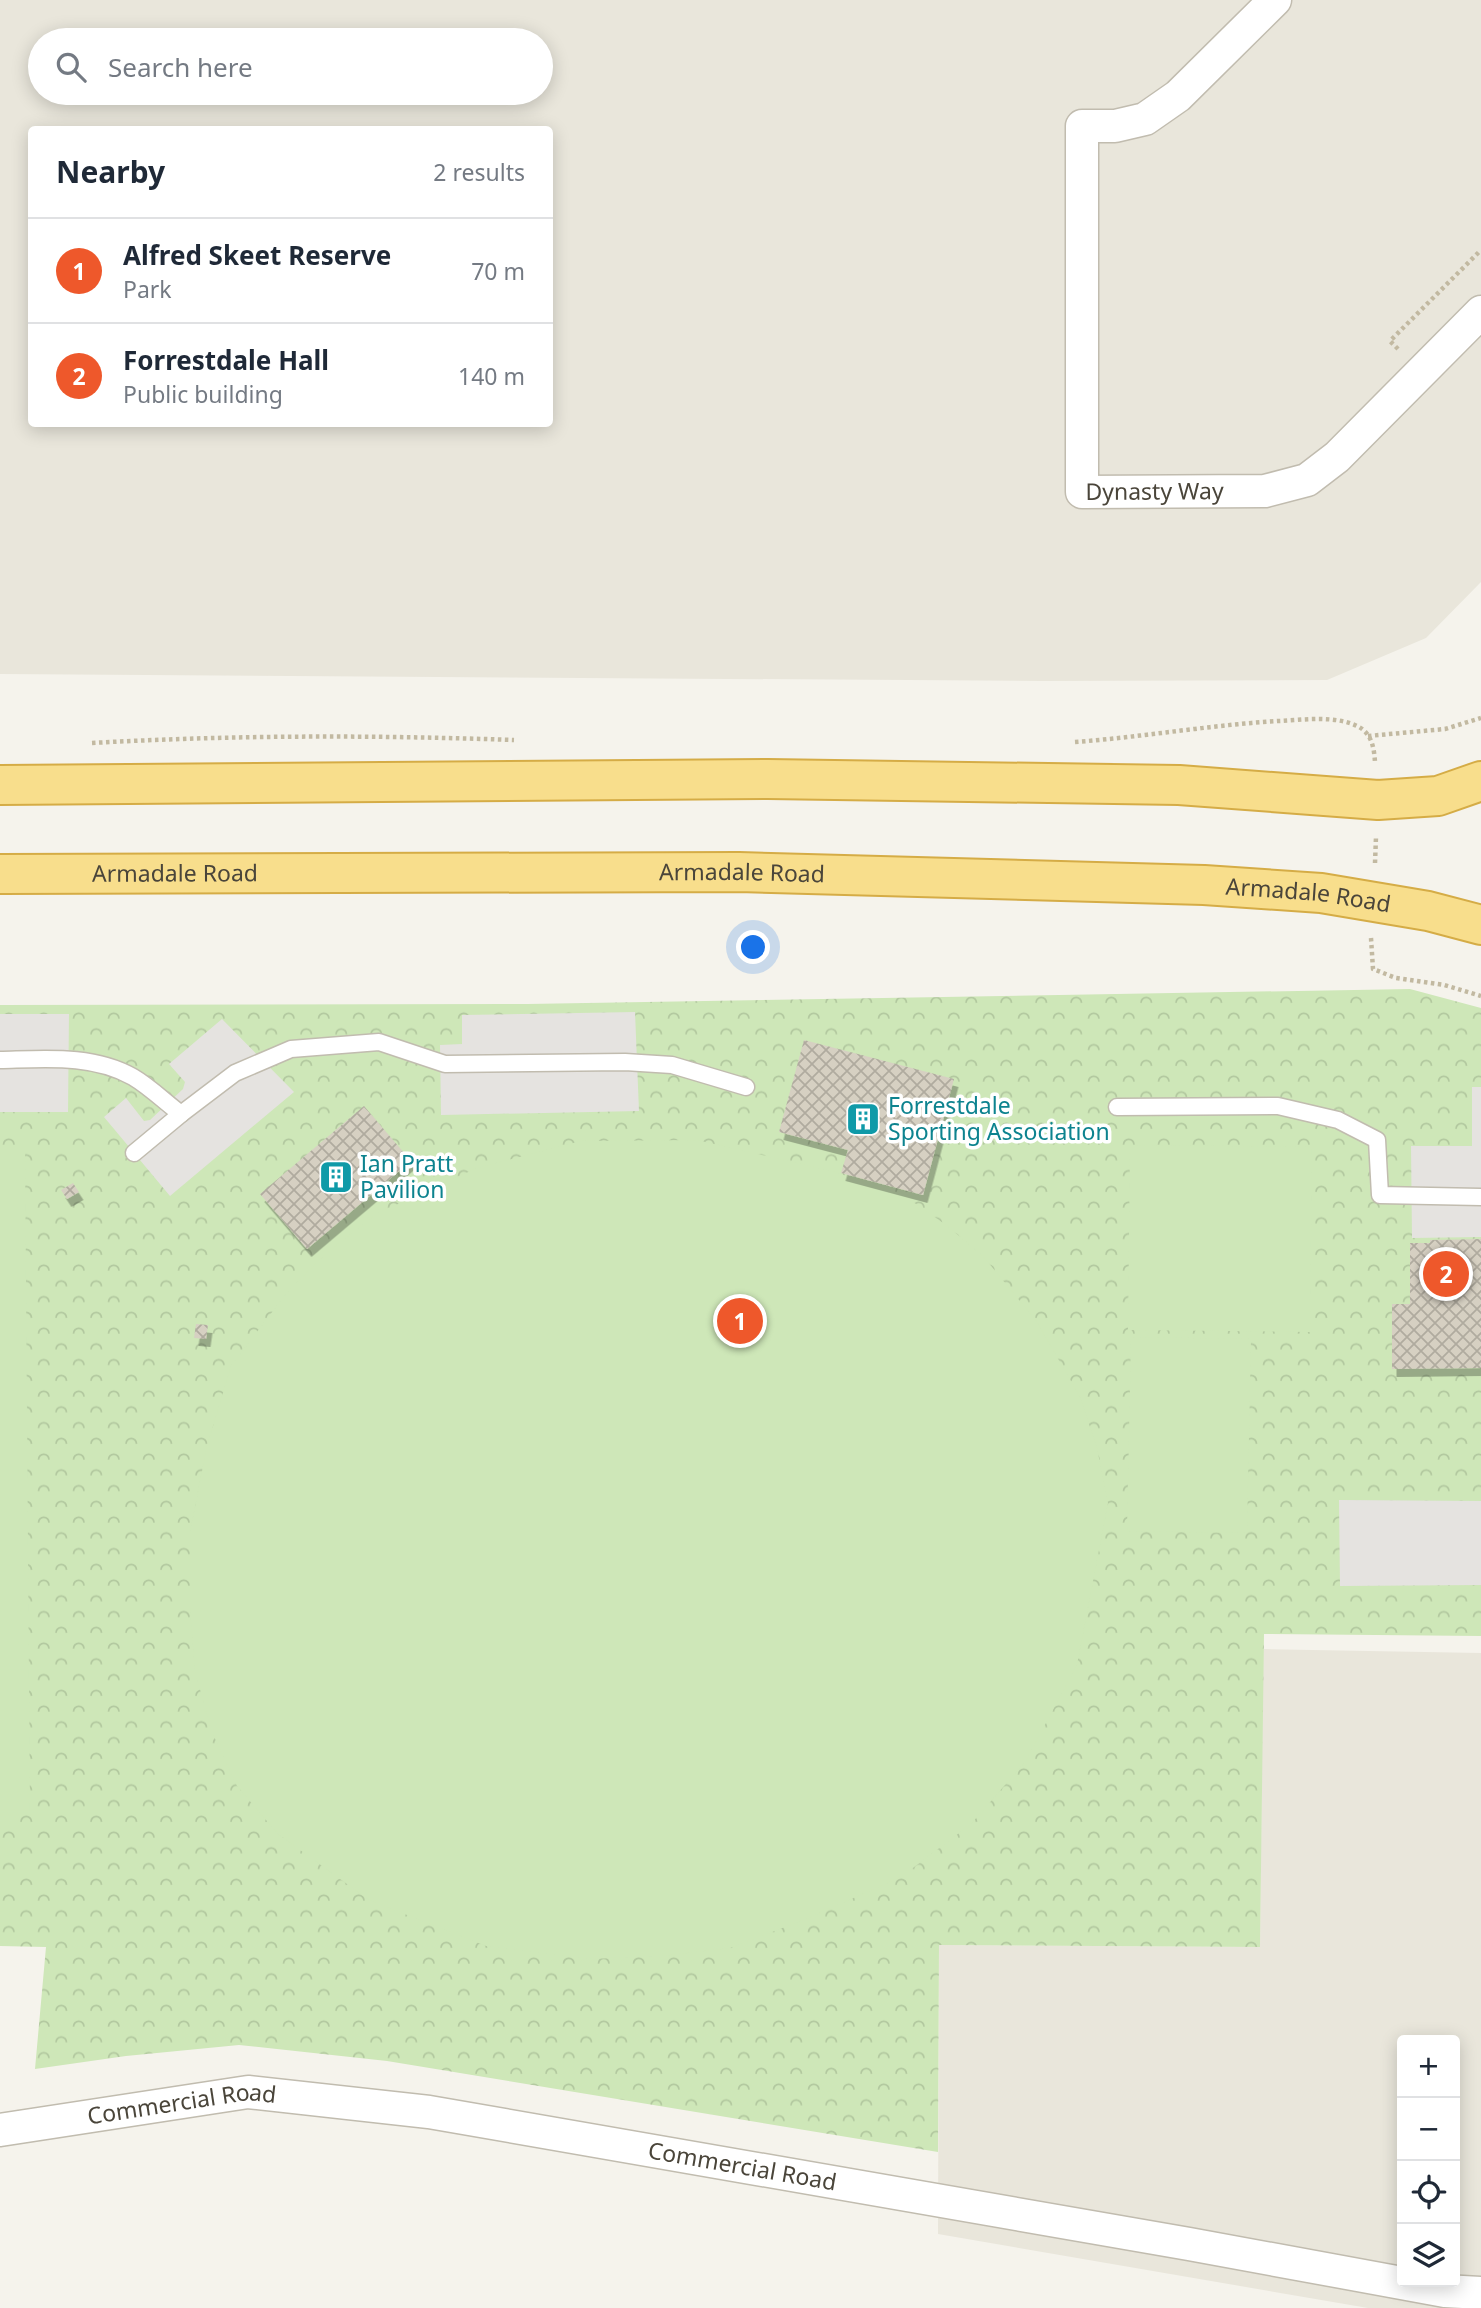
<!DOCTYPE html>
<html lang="en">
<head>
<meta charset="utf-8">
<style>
  body { margin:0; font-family:"Noto Sans",sans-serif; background:#f2f2f3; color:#1f2937 }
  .controls { position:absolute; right:21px; bottom:21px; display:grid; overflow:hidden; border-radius:7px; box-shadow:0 4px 18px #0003 }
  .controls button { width:63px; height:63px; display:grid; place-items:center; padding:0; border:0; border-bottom:2px solid #e0e1e3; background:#fff; color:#1f2937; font:35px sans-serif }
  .you { position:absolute; left:754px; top:948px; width:24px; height:24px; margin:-18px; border:5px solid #fff; border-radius:50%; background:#1a73e8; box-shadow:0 0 0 10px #1a73e833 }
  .badge { display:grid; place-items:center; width:46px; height:46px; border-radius:50%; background:#ee582b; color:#fff; font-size:23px; font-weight:700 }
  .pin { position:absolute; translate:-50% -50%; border:4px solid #fff; box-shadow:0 2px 7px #0006 }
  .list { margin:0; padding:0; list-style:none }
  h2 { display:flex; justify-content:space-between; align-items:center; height:91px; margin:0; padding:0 28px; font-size:30px }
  h2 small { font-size:23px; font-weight:400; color:#747a83 }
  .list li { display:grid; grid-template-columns:46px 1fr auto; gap:21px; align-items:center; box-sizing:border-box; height:105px; padding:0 28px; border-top:2px solid #e0e1e3 }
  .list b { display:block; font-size:26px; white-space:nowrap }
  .list p { margin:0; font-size:23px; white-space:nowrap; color:#747a83 }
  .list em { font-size:23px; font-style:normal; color:#747a83 }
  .icon { flex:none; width:38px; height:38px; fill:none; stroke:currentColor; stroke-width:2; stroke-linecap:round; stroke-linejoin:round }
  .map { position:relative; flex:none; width:1481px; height:2308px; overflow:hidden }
  .search { position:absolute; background:#fff; box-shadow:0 4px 18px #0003; left:28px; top:28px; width:525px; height:77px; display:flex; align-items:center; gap:18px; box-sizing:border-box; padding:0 24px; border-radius:38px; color:#747a83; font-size:26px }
  .panel { position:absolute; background:#fff; box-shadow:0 4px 18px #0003; left:28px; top:126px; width:525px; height:301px; border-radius:7px }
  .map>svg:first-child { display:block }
</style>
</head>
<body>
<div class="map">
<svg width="1481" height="2308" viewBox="0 0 1481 2308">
  <defs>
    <pattern id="forest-crowns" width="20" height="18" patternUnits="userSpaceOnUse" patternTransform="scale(1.75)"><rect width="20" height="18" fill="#cee7b8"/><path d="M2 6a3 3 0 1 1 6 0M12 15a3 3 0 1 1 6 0" fill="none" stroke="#b2c89f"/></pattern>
    <pattern id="building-cross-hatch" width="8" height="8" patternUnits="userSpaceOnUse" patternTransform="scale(1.75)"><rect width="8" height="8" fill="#d6d0c2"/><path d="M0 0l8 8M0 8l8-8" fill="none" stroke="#b0ab9f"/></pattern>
    <filter id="shadow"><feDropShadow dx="4.5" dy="8" stdDeviation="0" flood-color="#0004"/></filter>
  </defs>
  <rect width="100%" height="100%" fill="#f5f3ec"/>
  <!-- residential -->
  <g fill="#e9e6db" fill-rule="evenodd">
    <path d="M0 0H1481V582L1426 638 1327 680 1041 681 0 674ZM40 40H541V93H40ZM32 130H550V424H32Z"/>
    <path d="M1263 1649 1481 1653V2308H1368L938 2234 939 1945 1260 1947ZM1402 2040H1455V2282H1402Z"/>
  </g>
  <!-- forest -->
  <polygon fill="url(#forest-crowns)" points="1410,989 1481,1008 1481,1636 1264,1634 1260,1947 939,1945 938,2152 387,2061 239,2045 126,2056 35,2069 46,1947 0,1946 0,1005 527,1004"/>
  <!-- pitch -->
  <g fill="#cee7b8">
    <polygon points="697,1140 835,1172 906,1197 946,1225 983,1256 1037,1322 1080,1397 1097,1448 1108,1503 1077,1665 1025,1762 971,1824 901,1877 806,1919 730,1948 662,1956 590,1959 486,1946 369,1900 278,1834 237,1786 211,1730 195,1671 190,1609 190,1532 207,1446 231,1366 289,1290 330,1250 378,1213 477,1168 581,1141"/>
    <polygon points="1130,1145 1312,1147 1310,1332 1128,1330"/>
    <polygon points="0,1149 25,1149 30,1815 0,1815"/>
    <polygon points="1131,1337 1251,1339 1247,1533 1127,1531"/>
  </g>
  <!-- parking -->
  <g fill="#e5e3e0">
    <polygon points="635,1012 639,1111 441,1115 440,1045 462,1044 462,1015"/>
    <polygon points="0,1014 69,1014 68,1112 0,1112"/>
    <polygon points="222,1019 294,1092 170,1196 104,1117 126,1098 144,1121 150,1120 183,1089 185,1082 169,1064"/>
    <polygon points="1472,1087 1481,1087 1481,1237 1412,1238 1411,1146 1472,1146"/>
    <polygon points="1339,1500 1481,1501 1481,1585 1340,1586"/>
  </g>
  <!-- building -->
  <g fill="url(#building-cross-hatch)" filter="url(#shadow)">
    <polygon points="804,1040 954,1079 923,1195 841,1173 848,1150 779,1132"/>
    <polygon points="364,1106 411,1161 307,1249 260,1194"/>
    <polygon points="73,1183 79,1192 67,1199 61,1190"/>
    <polygon points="1481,1239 1481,1368 1392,1369 1392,1304 1410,1304 1410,1243 1430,1243 1430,1240"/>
    <polygon points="196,1324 208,1325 206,1339 194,1338"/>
  </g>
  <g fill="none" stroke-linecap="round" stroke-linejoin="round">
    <!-- service casing -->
    <g stroke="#c1bcaf" stroke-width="19">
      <g id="service">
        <path d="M0 1060C44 1059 93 1054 133 1077 150 1087 165 1102 181 1114L235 1073 291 1049 379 1042 445 1064 625 1062 672 1065 746 1087"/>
        <polyline points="1117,1107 1278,1106 1338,1120 1377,1140 1380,1195 1481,1197"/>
        <polyline points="134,1153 181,1114"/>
      </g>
    </g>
    <!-- minor casing -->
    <g stroke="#c1bcaf" stroke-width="35">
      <g id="minor">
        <path id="s1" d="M1275 0 1178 96 1145 119 1115 126H1082V492L1265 491 1307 480 1337 457 1481 312"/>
        <path id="s2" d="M0 2130 248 2092 429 2112 1189 2244 1445 2291 1481 2293"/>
      </g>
    </g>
    <!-- trunk casing -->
    <g stroke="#d5ac46" stroke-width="42">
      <g id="trunk">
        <polyline points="0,785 768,779 1179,785 1378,800 1438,796 1481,781"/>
        <path id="s3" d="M0 874 739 872 1204 885 1321 893 1428 911 1481 925"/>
      </g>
    </g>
    <!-- path -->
    <g stroke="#c2b9a1" stroke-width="4.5" stroke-dasharray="3.5 3.5" stroke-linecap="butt">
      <polyline points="1398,349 1390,341 1481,250"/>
      <polyline points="1368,736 1445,729 1481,718"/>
      <path d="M1075 742C1143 737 1210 725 1278 721 1303 720 1334 715 1357 726 1372 733 1374 748 1375 762"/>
      <path d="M92 743C233 735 373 735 514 740"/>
      <polyline points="1375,863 1376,837"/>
      <polyline points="1371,938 1373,969 1396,978 1444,985 1481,996"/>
    </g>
    <!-- service -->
    <use href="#service" stroke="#fff" stroke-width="16"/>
    <!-- minor -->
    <use href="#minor" stroke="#fff" stroke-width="32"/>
    <!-- trunk -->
    <use href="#trunk" stroke="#f8de8c" stroke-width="38"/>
  </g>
  <!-- icons -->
  <defs>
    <g id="building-square" transform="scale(1.75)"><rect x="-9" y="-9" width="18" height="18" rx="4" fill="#0f9aa8" stroke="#fff"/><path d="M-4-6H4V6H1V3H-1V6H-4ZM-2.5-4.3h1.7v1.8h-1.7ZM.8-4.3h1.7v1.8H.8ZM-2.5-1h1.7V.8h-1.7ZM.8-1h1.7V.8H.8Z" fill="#fff"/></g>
  </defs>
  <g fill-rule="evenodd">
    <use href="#building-square" x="863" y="1119"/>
    <use href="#building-square" x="336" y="1177"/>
  </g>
  <g text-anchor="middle" stroke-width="7" stroke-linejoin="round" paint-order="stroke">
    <!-- street labels -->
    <g font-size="23" fill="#4a453a" stroke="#fff">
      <text dy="8" stroke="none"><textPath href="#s1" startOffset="679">Dynasty Way</textPath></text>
      <text dy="8" stroke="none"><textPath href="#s3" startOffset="175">Armadale Road</textPath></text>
      <text dy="8" stroke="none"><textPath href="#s3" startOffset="742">Armadale Road</textPath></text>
      <text dy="8" stroke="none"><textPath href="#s3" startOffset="1309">Armadale Road</textPath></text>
      <text dy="8" stroke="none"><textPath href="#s2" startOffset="184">Commercial Road</textPath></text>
      <text dy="8" stroke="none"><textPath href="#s2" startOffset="751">Commercial Road</textPath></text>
    </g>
    <!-- culture labels -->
    <g font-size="23" fill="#0d838f" stroke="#fff" text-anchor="start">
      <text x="888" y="1114">Forrestdale<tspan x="888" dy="26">Sporting Association</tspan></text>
      <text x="360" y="1172">Ian Pratt<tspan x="360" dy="26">Pavilion</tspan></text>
    </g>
  </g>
</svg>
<div class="controls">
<button>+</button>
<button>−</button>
<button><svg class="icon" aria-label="locate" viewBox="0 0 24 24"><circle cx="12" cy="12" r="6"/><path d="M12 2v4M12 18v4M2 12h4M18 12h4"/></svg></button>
<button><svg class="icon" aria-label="layers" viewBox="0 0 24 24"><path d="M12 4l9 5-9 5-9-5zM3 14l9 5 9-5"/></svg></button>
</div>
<div class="you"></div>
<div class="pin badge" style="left:740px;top:1321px">1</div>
<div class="pin badge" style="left:1446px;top:1274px">2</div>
<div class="search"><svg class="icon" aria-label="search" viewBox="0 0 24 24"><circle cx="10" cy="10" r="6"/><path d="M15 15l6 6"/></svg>Search here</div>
<section class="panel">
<h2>Nearby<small>2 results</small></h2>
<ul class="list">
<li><span class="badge">1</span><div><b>Alfred Skeet Reserve</b><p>Park</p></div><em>70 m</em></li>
<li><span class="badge">2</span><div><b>Forrestdale Hall</b><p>Public building</p></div><em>140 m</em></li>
</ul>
</section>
</div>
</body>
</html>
